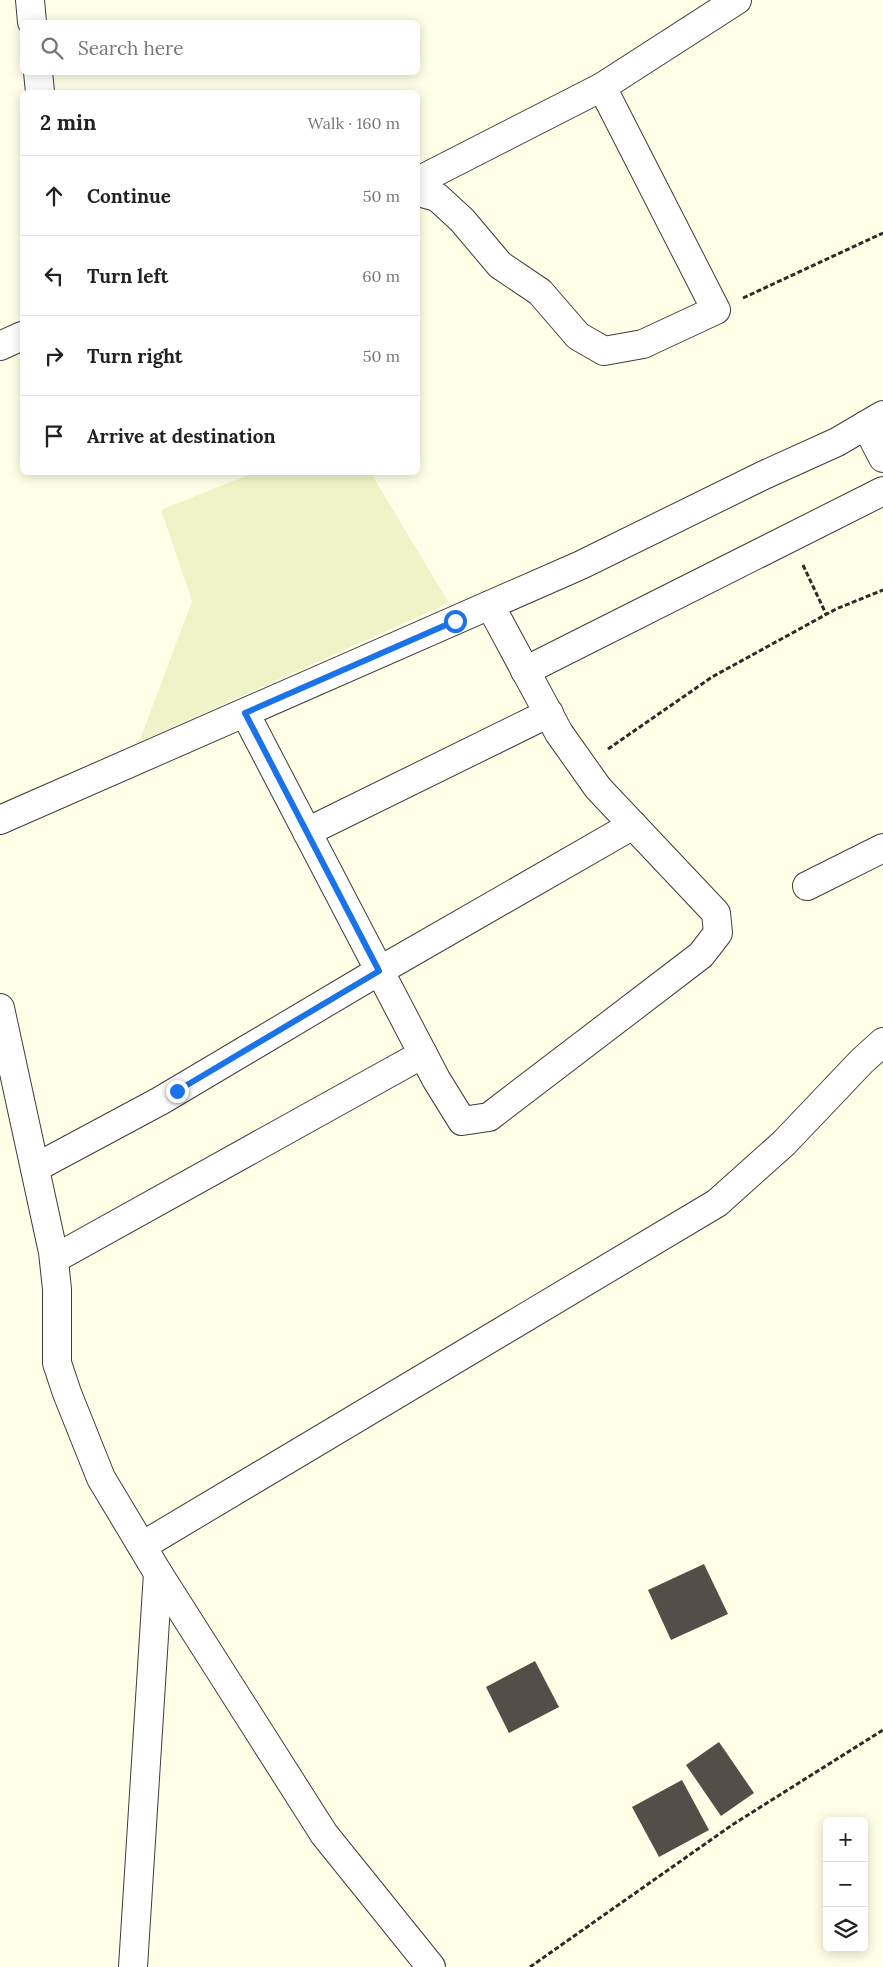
<!DOCTYPE html>
<html lang="en">
<head>
<meta charset="utf-8">
<style>
  body { margin:0; font-family:Lora,serif; background:#f2f2f2; color:#222 }
  .controls { position:absolute; right:15px; bottom:15px; display:grid; overflow:hidden; border-radius:8px; box-shadow:0 2px 12px #0003 }
  .controls button { width:45px; height:45px; display:grid; place-items:center; padding:0; border:0; border-bottom:1px solid #e0e0e0; background:#fff; color:#222; font:25px sans-serif }
  .stop { position:absolute; width:15px; height:15px; margin:-11px; border:4px solid #1a73e8; border-radius:50%; background:#fff }
  .stop.end { background:#1a73e8; border-color:#fff; box-shadow:0 1px 5px #0008 }
  .list { margin:0; padding:0; list-style:none }
  h2 { display:flex; justify-content:space-between; align-items:center; height:65px; margin:0; padding:0 20px; font-size:21px }
  h2 small { font-size:16px; font-weight:400; color:#767676 }
  .list li { display:grid; grid-template-columns:32px 1fr auto; gap:15px; align-items:center; box-sizing:border-box; height:80px; padding:0 20px; border-top:1px solid #e0e0e0 }
  .list b { display:block; font-size:19px; white-space:nowrap }
  .list em { font-size:16px; font-style:normal; color:#767676 }
  .icon { flex:none; width:28px; height:28px; fill:none; stroke:currentColor; stroke-width:2; stroke-linecap:round; stroke-linejoin:round }
  .map { position:relative; flex:none; width:883px; height:1967px; overflow:hidden }
  .search { position:absolute; background:#fff; box-shadow:0 2px 12px #0003; left:20px; top:20px; width:400px; height:55px; display:flex; align-items:center; gap:12px; box-sizing:border-box; padding:0 18px; border-radius:8px; color:#767676; font-size:19px }
  .panel { position:absolute; background:#fff; box-shadow:0 2px 12px #0003; left:20px; top:90px; width:400px; height:385px; border-radius:8px }
  .map>svg:first-child { display:block }
</style>
</head>
<body>
<div class="map">
<svg width="883" height="1967" viewBox="0 0 883 1967">
  <rect width="100%" height="100%" fill="#ffffe7"/>
  <!-- farmland -->
  <polygon fill="#eff4c8" points="253,473 371,473 449,603 139,742 192,601 161,510"/>
  <!-- building -->
  <g fill="#534e47">
    <polygon points="704,1564 728,1614 671,1640 648,1590"/>
    <polygon points="535,1661 559,1707 509,1733 486,1687"/>
    <polygon points="719,1742 754,1793 721,1816 686,1765"/>
    <polygon points="682,1780 709,1830 659,1857 632,1807"/>
  </g>
  <g fill="none" stroke-linecap="round" stroke-linejoin="round">
    <!-- minor casing -->
    <g stroke="#3d3d3d" stroke-width="30">
      <g id="minor">
        <polyline points="30,0 32,22"/>
        <polyline points="38,72 40,92"/>
        <polyline points="418,181 602,87 737,0"/>
        <polyline points="418,192 437,197 462,220 500,265 540,292 578,336 604,351 643,344 716,310 602,87"/>
        <polyline points="0,346 22,336"/>
        <polyline points="866,425 883,458"/>
        <polyline points="525,671 883,491"/>
        <polyline points="245,713 436,1079 462,1121 489,1117 701,955 718,933 716,913 598,788 559,733 490,605"/>
        <polyline points="0,820 581,565 764,475 837,442 883,415"/>
        <polyline points="307,832 549,713"/>
        <polyline points="807,886 883,848"/>
        <polyline points="0,1008 53,1252 57,1289 57,1363 67,1393 101,1478 158,1573 324,1834 431,1967"/>
        <polyline points="35,1168 160,1101 379,971 633,825"/>
        <polyline points="54,1259 423,1054"/>
        <polyline points="142,1546 717,1203 784,1143 862,1061 883,1042"/>
        <polyline points="133,1967 158,1573"/>
      </g>
    </g>
    <!-- path -->
    <g stroke="#2c2c2c" stroke-width="3" stroke-dasharray="5 2.5" stroke-linecap="butt">
      <polyline points="743,298 883,233"/>
      <polyline points="803,565 826,614"/>
      <polyline points="608,749 712,677 836,609 883,590"/>
      <polyline points="530,1967 732,1825 883,1730"/>
    </g>
    <!-- minor -->
    <use href="#minor" stroke="#fff" stroke-width="28"/>
  </g>
  <g fill="none" stroke-linecap="round" stroke-linejoin="round">
    <!-- route -->
    <polyline stroke="#1a73e8" stroke-width="6" points="177,1091 379,971 245,713 455,621"/>
  </g>
</svg>
<div class="controls">
<button>+</button>
<button>−</button>
<button><svg class="icon" aria-label="layers" viewBox="0 0 24 24"><path d="M12 4l9 5-9 5-9-5zM3 14l9 5 9-5"/></svg></button>
</div>
<div class="stop" style="left:455px;top:621px"></div>
<div class="stop end" style="left:177px;top:1091px"></div>
<div class="search"><svg class="icon" aria-label="search" viewBox="0 0 24 24"><circle cx="10" cy="10" r="6"/><path d="M15 15l6 6"/></svg>Search here</div>
<section class="panel">
<h2>2 min<small>Walk · 160 m</small></h2>
<ul class="list">
<li><svg class="icon" aria-label="ahead" viewBox="0 0 24 24"><path d="M12 20V5M6 11l6-6 6 6"/></svg><div><b>Continue</b></div><em>50 m</em></li>
<li><svg class="icon" aria-label="left" viewBox="0 0 24 24"><path d="M17 20v-9H6M10 6l-5 5 5 5"/></svg><div><b>Turn left</b></div><em>60 m</em></li>
<li><svg class="icon" aria-label="right" viewBox="0 0 24 24"><path d="M7 20v-9h11M14 6l5 5-5 5"/></svg><div><b>Turn right</b></div><em>50 m</em></li>
<li><svg class="icon" aria-label="arrive" viewBox="0 0 24 24"><path d="M6 21V4h12l-3 4 3 4H6"/></svg><div><b>Arrive at destination</b></div></li>
</ul>
</section>
</div>
</body>
</html>
